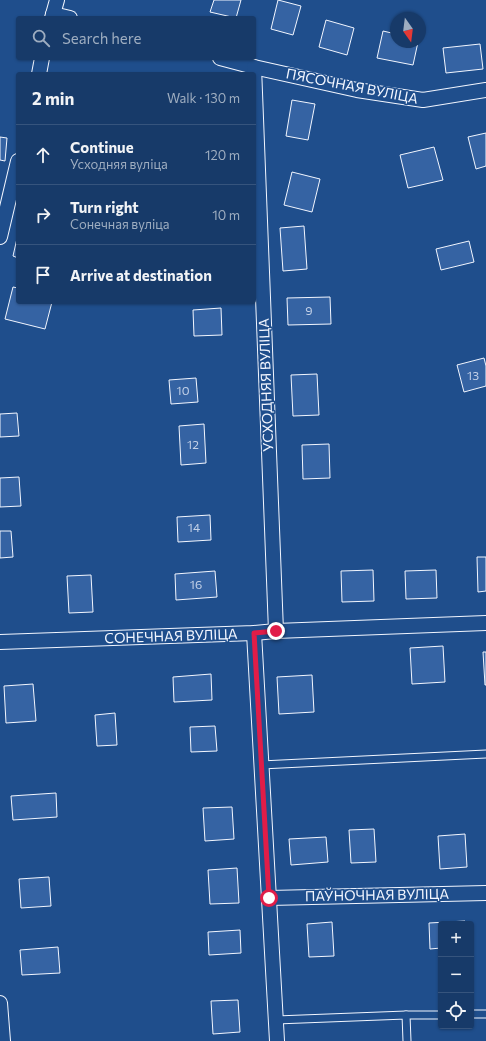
<!DOCTYPE html>
<html lang="en">
<head>
<meta charset="utf-8">
<style>
  body { margin:0; font-family:Commissioner,sans-serif; background:#244571; color:#f1f3f6 }
  .controls { position:absolute; right:12px; bottom:12px; display:grid; overflow:hidden; border-radius:4px; box-shadow:0 1px 3px #0004 }
  .controls button { width:36px; height:36px; display:grid; place-items:center; padding:0; border:0; border-bottom:1px solid #36547d; background:#173a69; color:#f1f3f6; font:20px sans-serif }
  .compass { position:absolute; left:390px; top:12px; width:36px; height:36px; border-radius:50%; background:#173a69; box-shadow:0 1px 3px #0004; rotate:166deg }
  .stop { position:absolute; width:12px; height:12px; margin:-9px; border:3px solid #e11d48; border-radius:50%; background:#fff }
  .stop.end { background:#e11d48; border-color:#fff; box-shadow:0 1px 4px #0008 }
  .list { margin:0; padding:0; list-style:none }
  h2 { display:flex; justify-content:space-between; align-items:center; height:52px; margin:0; padding:0 16px; font-size:17px }
  h2 small { font-size:13px; font-weight:400; color:#9eadc0 }
  .list li { display:grid; grid-template-columns:26px 1fr auto; gap:12px; align-items:center; box-sizing:border-box; height:60px; padding:0 16px; border-top:1px solid #36547d }
  .list b { display:block; font-size:15px; white-space:nowrap }
  .list p { margin:0; font-size:13px; white-space:nowrap; color:#9eadc0 }
  .list em { font-size:13px; font-style:normal; color:#9eadc0 }
  .icon { flex:none; width:22px; height:22px; fill:none; stroke:currentColor; stroke-width:2; stroke-linecap:round; stroke-linejoin:round }
  .map { position:relative; flex:none; width:486px; height:1041px; overflow:hidden }
  .search { position:absolute; background:#173a69; box-shadow:0 1px 3px #0004; left:16px; top:16px; width:240px; height:44px; display:flex; align-items:center; gap:10px; box-sizing:border-box; padding:0 14px; border-radius:4px; color:#9eadc0; font-size:15px }
  .panel { position:absolute; background:#173a69; box-shadow:0 1px 3px #0004; left:16px; top:72px; width:240px; height:232px; border-radius:4px }
  .map>svg:first-child { display:block }
</style>
</head>
<body>
<div class="map">
<svg width="486" height="1041" viewBox="0 0 486 1041">
  <rect width="100%" height="100%" fill="#1f4e8c"/>
  <!-- building -->
  <g fill="#3563a3" stroke="#f2f6ff">
    <polygon points="214,0 241,0 236,18 210,12"/>
    <polygon points="278,0 301,6 293,35 271,29"/>
    <polygon points="326,20 354,28 347,55 319,47"/>
    <polygon points="383,31 396,34 396,42 418,42 413,65 377,58"/>
    <polygon points="480,44 483,69 446,73 443,48"/>
    <polygon points="292,100 315,104 308,140 286,136"/>
    <polygon points="486,133 486,166 476,169 468,137"/>
    <polygon points="0,137 7,138 5,161 0,160"/>
    <polygon points="434,147 443,180 408,188 400,155"/>
    <polygon points="292,172 320,179 312,212 284,205"/>
    <polygon points="304,226 307,269 283,271 280,228"/>
    <polygon points="18,234 18,258 13,256"/>
    <polygon points="469,241 474,262 441,270 436,249"/>
    <polygon points="13,287 18,288 18,302 52,302 45,329 5,319"/>
    <polygon points="330,297 331,324 288,325 287,298"/>
    <polygon points="221,308 222,335 194,336 193,310"/>
    <polygon points="484,358 486,366 486,386 464,392 457,365"/>
    <polygon points="317,374 319,415 293,416 291,375"/>
    <polygon points="196,378 198,402 171,404 169,380"/>
    <polygon points="17,413 19,436 0,437 0,414"/>
    <polygon points="204,424 206,463 181,465 179,426"/>
    <polygon points="329,444 330,478 303,479 302,445"/>
    <polygon points="19,477 21,506 0,507 0,478"/>
    <polygon points="210,515 211,540 178,542 177,517"/>
    <polygon points="0,531 11,531 13,557 0,558"/>
    <polygon points="477,557 486,557 486,591 478,592"/>
    <polygon points="373,570 374,601 342,602 341,571"/>
    <polygon points="436,570 437,598 406,599 405,571"/>
    <polygon points="215,571 217,597 176,600 175,574"/>
    <polygon points="91,575 93,612 69,613 67,576"/>
    <polygon points="443,646 445,682 412,684 410,648"/>
    <polygon points="483,652 486,652 486,685 485,685"/>
    <polygon points="211,674 212,700 174,702 173,677"/>
    <polygon points="312,675 314,712 279,714 277,677"/>
    <polygon points="33,684 36,721 6,723 4,686"/>
    <polygon points="115,713 117,745 97,746 95,715"/>
    <polygon points="215,726 217,751 191,752 190,727"/>
    <polygon points="56,793 57,817 13,820 11,796"/>
    <polygon points="232,807 234,839 205,841 203,808"/>
    <polygon points="374,829 376,862 351,863 349,830"/>
    <polygon points="465,834 467,867 440,869 438,836"/>
    <polygon points="326,837 328,862 291,865 289,839"/>
    <polygon points="237,868 239,903 210,904 208,870"/>
    <polygon points="49,877 51,906 21,908 19,879"/>
    <polygon points="465,921 465,924 441,924 441,948 430,949 429,923"/>
    <polygon points="332,922 334,956 309,957 307,924"/>
    <polygon points="240,930 241,953 209,955 208,932"/>
    <polygon points="58,947 60,973 22,975 20,950"/>
    <polygon points="238,1000 240,1032 213,1034 211,1001"/>
  </g>
  <g fill="none" stroke-linecap="round" stroke-linejoin="round">
    <!-- service casing -->
    <g stroke="#f2f6ff" stroke-width="9">
      <g id="service">
        <polyline points="261,765 486,754"/>
        <polyline points="471,1014 486,1014"/>
        <polyline points="406,1015 441,1015"/>
        <polyline points="276,1020 406,1015 407,1041"/>
      </g>
    </g>
    <!-- minor casing -->
    <g stroke="#f2f6ff" stroke-width="16">
      <g id="minor">
        <polyline points="53,14 70,18"/>
        <polyline points="52,18 57,0"/>
        <polyline points="220,58 254,67 357,90 423,100 486,90"/>
        <polyline points="254,67 276,631"/>
        <polyline points="39,74 42,58"/>
        <polyline points="0,237 18,161"/>
        <polyline points="254,633 277,1041"/>
        <polyline points="0,642 254,633 276,631 486,623"/>
        <polyline points="269,898 486,893"/>
        <polyline points="0,1003 3,1041"/>
      </g>
    </g>
    <!-- service -->
    <use href="#service" stroke="#1f4e8c" stroke-width="7"/>
    <!-- minor -->
    <use href="#minor" stroke="#1f4e8c" stroke-width="14"/>
  </g>
  <g fill="none" stroke-linecap="round" stroke-linejoin="round">
    <!-- route -->
    <polyline stroke="#e11d48" stroke-width="5" points="269,898 254,633 276,631"/>
  </g>
  <g text-anchor="middle" stroke-width="3" stroke-linejoin="round" paint-order="stroke">
    <!-- number labels -->
    <g font-size="12" fill="#c3d1e8">
      <text x="309" y="315">9</text>
      <text x="473" y="380">13</text>
      <text x="183" y="395">10</text>
      <text x="193" y="449">12</text>
      <text x="194" y="532">14</text>
      <text x="196" y="589">16</text>
    </g>
    <!-- street labels -->
    <g font-size="14" fill="#f2f6ff" stroke="#1f4e8c">
      <text transform="translate(352 86) rotate(11)" y="5">ПЯСОЧНАЯ ВУЛІЦА</text>
      <text transform="translate(266 385) rotate(-92)" y="5">УСХОДНЯЯ ВУЛІЦА</text>
      <text transform="translate(171 636) rotate(-2)" y="5">СОНЕЧНАЯ ВУЛІЦА</text>
      <text transform="translate(377 895) rotate(-1)" y="5">ПАЎНОЧНАЯ ВУЛІЦА</text>
    </g>
  </g>
</svg>
<div class="controls">
<button>+</button>
<button>−</button>
<button><svg class="icon" aria-label="locate" viewBox="0 0 24 24"><circle cx="12" cy="12" r="6"/><path d="M12 2v4M12 18v4M2 12h4M18 12h4"/></svg></button>
</div>
<svg class="compass" viewBox="-18 -18 36 36"><path d="M0-13l5 13h-10z" fill="#e53935"/><path d="M0 13l5-13h-10z" fill="#9eadc0"/></svg>
<div class="stop" style="left:269px;top:898px"></div>
<div class="stop end" style="left:276px;top:631px"></div>
<div class="search"><svg class="icon" aria-label="search" viewBox="0 0 24 24"><circle cx="10" cy="10" r="6"/><path d="M15 15l6 6"/></svg>Search here</div>
<section class="panel">
<h2>2 min<small>Walk · 130 m</small></h2>
<ul class="list">
<li><svg class="icon" aria-label="ahead" viewBox="0 0 24 24"><path d="M12 20V5M6 11l6-6 6 6"/></svg><div><b>Continue</b><p>Усходняя вуліца</p></div><em>120 m</em></li>
<li><svg class="icon" aria-label="right" viewBox="0 0 24 24"><path d="M7 20v-9h11M14 6l5 5-5 5"/></svg><div><b>Turn right</b><p>Сонечная вуліца</p></div><em>10 m</em></li>
<li><svg class="icon" aria-label="arrive" viewBox="0 0 24 24"><path d="M6 21V4h12l-3 4 3 4H6"/></svg><div><b>Arrive at destination</b></div></li>
</ul>
</section>
</div>
</body>
</html>
